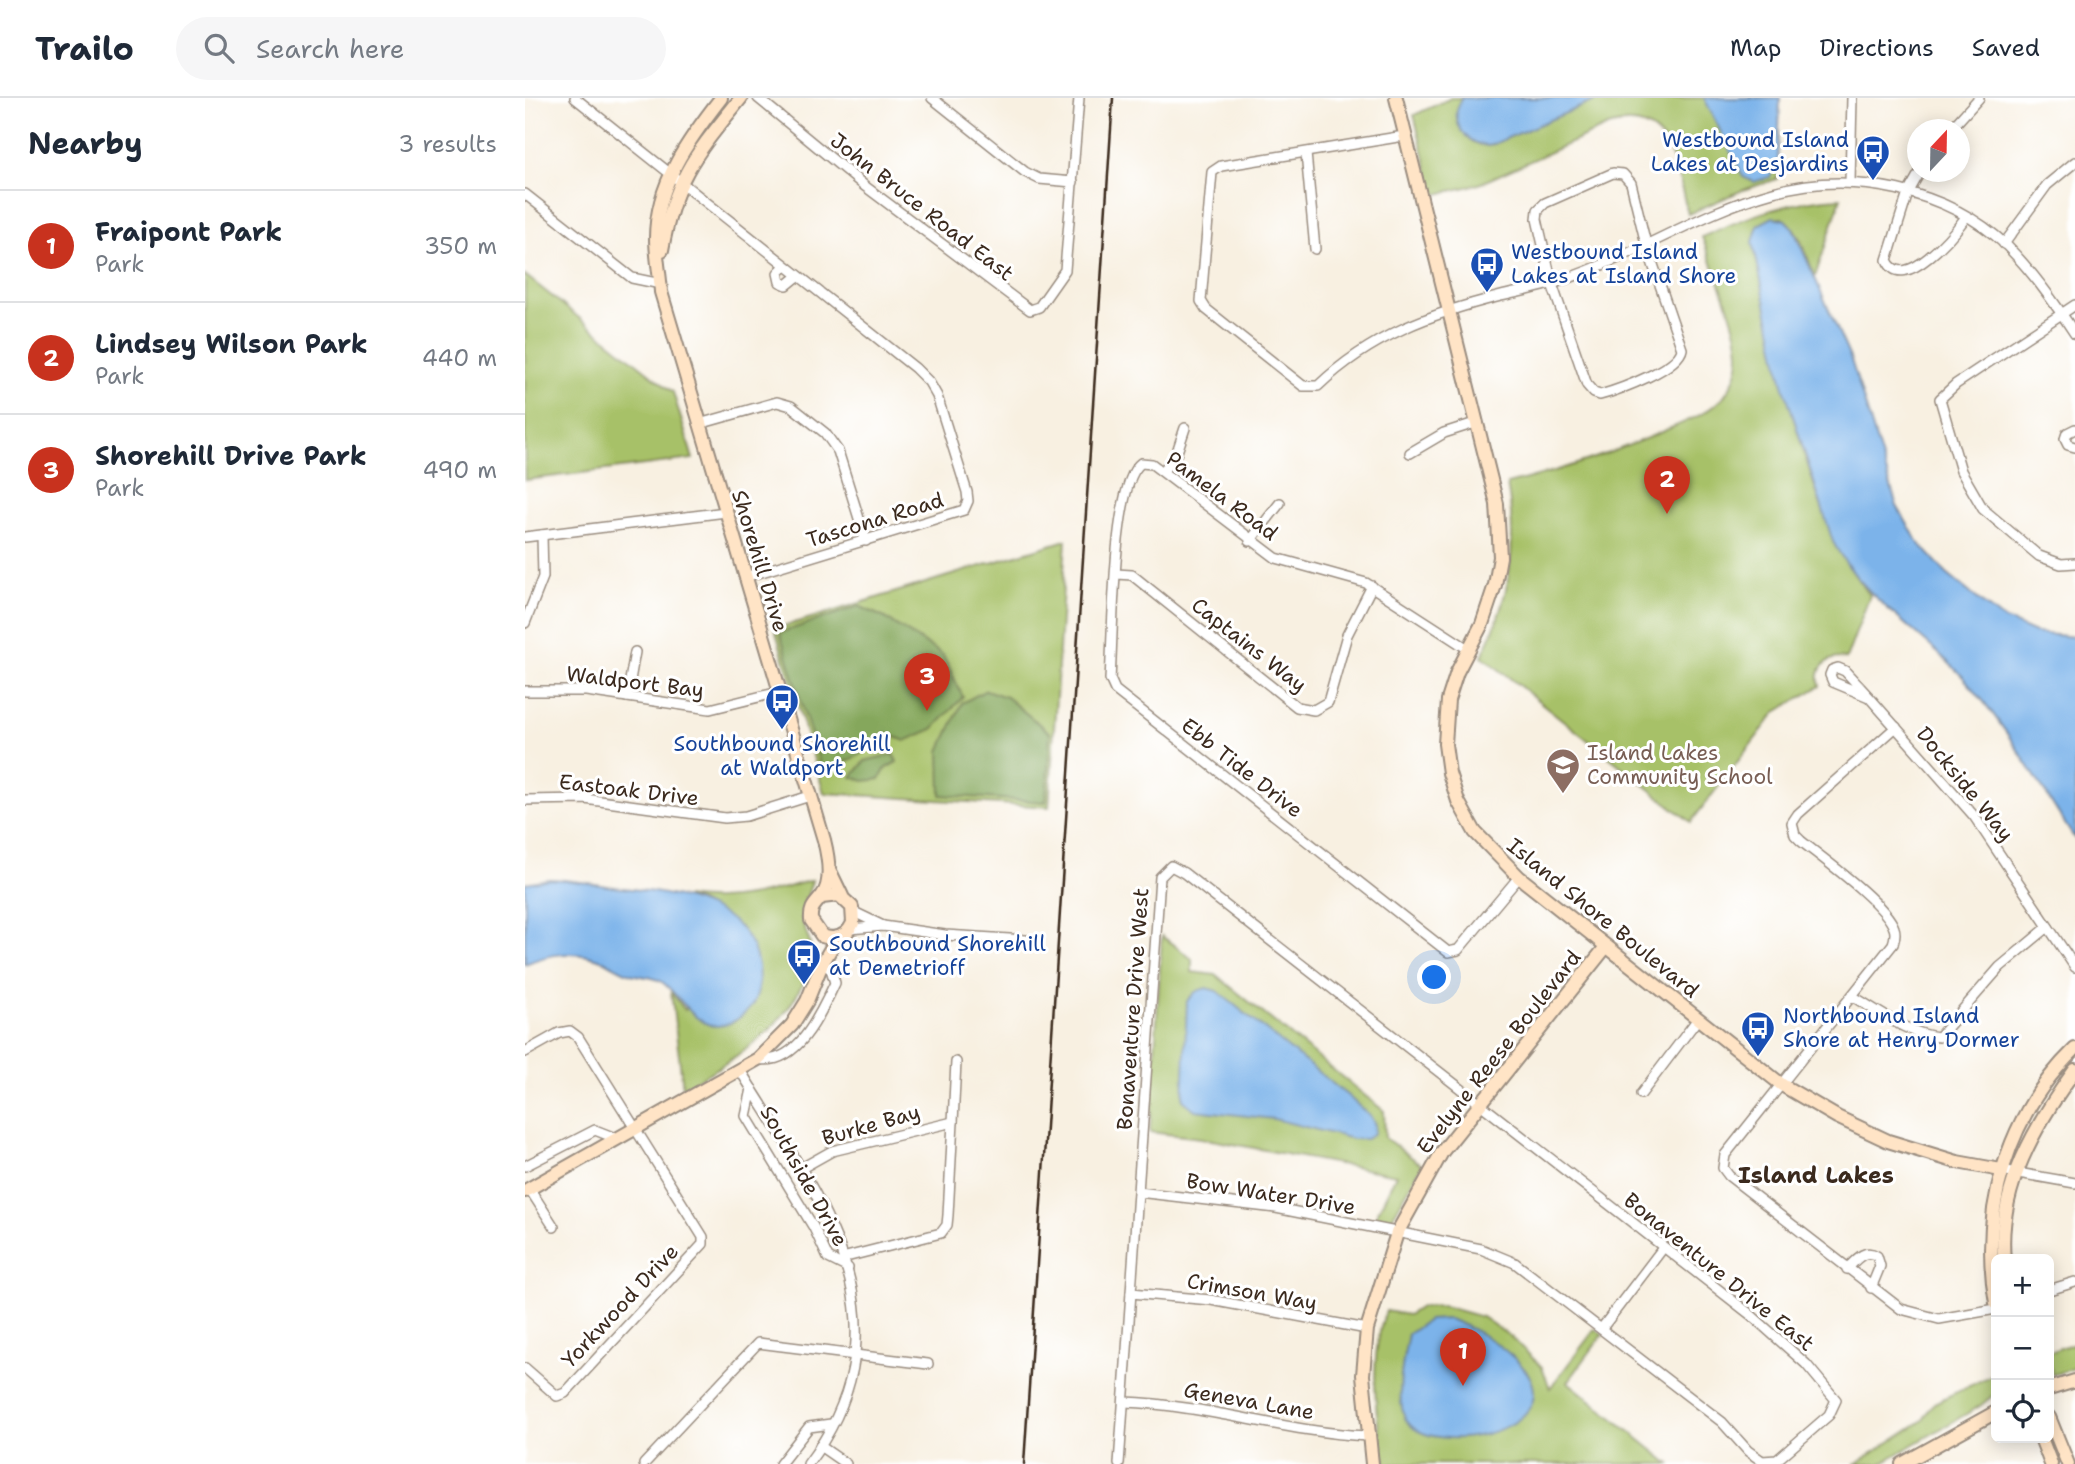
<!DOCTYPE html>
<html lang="en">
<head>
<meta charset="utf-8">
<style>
  body { margin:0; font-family:"Shantell Sans",sans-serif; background:#f6f6f7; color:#1f2937 }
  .controls { position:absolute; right:21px; bottom:21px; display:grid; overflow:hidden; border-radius:10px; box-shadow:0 4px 18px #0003 }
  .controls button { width:63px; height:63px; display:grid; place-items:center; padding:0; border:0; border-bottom:2px solid #e0e1e3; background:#fff; color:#1f2937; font:35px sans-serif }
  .compass { position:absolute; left:1382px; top:21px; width:63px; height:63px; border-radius:50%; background:#fff; box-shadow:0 4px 18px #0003; rotate:22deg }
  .you { position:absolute; left:910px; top:880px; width:24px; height:24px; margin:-18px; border:5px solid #fff; border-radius:50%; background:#1a73e8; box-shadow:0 0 0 10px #1a73e833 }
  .badge { display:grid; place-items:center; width:46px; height:46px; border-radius:50%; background:#c8321e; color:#fff; font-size:23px; font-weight:700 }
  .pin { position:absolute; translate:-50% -58px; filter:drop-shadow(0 2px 4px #0008) }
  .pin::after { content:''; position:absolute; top:37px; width:24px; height:21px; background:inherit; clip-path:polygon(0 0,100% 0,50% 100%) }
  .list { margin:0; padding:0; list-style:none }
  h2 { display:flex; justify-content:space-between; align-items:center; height:91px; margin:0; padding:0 28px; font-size:30px }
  h2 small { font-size:23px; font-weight:400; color:#747a83 }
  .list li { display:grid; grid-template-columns:46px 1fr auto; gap:21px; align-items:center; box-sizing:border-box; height:112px; padding:0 28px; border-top:2px solid #e0e1e3 }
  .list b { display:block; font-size:26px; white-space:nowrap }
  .list p { margin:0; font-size:23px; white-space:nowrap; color:#747a83 }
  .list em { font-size:23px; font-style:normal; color:#747a83 }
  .icon { flex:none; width:38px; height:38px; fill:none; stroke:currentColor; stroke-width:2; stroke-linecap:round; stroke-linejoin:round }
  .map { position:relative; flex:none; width:1550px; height:1366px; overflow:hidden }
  header { display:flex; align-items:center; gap:42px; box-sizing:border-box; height:98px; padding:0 35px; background:#fff; border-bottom:2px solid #e0e1e3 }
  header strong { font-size:33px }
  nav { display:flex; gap:38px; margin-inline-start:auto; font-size:24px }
  .search { width:490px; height:63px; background:#f6f6f7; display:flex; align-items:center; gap:18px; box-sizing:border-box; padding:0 24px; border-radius:38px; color:#747a83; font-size:26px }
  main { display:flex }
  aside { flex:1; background:#fff }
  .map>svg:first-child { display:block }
</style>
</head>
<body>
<header>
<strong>Trailo</strong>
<div class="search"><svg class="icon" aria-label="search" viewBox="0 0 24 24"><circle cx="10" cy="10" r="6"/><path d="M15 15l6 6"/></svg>Search here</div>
<nav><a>Map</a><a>Directions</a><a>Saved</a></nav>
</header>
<main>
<aside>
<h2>Nearby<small>3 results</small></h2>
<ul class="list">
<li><span class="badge">1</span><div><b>Fraipont Park</b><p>Park</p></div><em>350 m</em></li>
<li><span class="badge">2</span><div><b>Lindsey Wilson Park</b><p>Park</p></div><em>440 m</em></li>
<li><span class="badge">3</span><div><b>Shorehill Drive Park</b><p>Park</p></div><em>490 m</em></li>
</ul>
</aside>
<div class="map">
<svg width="1550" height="1366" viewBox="0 0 1550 1366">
  <rect width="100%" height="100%" fill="#fff"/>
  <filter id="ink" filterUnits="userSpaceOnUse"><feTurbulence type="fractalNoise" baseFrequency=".0143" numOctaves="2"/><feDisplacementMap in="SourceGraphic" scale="14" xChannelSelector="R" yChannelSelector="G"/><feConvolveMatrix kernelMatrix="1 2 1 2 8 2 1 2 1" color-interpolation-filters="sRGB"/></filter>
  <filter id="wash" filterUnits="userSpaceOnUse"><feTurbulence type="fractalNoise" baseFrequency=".00686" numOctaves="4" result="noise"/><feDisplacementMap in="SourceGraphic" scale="28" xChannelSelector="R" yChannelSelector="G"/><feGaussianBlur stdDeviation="1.57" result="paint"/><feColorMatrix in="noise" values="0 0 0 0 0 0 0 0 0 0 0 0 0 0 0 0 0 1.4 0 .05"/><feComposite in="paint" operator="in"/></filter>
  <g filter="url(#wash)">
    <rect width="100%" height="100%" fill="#f8f0e1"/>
    <!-- green -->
    <g fill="#a7c167" stroke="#717642" stroke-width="2">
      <path d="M926 0H937L934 4C936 28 935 45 964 48L1076 0H1179L1252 70 1253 64 1252 81 1218 92 1163 116C1151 72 1146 10 1083 28L954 86 909 97 889 17Z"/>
      <path d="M1316 100 1290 179C1282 160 1275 128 1255 119L1233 127 1228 144C1243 216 1258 287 1280 358 1296 409 1309 456 1345 497L1321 561C1302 557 1290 570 1295 588L1251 614 1166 724 957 558C984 502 994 449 982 386 1039 372 1094 353 1148 329 1164 322 1181 316 1194 303 1207 291 1214 273 1214 255 1213 224 1188 170 1177 139 1223 118 1265 102 1316 100Z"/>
      <polygon points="0,177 148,294 168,361 0,382"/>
      <polygon points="541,442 524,709 299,695 250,531"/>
      <path d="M287 782C285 794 277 806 277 818 277 831 287 841 286 854 278 922 212 960 158 990L146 894 160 912 215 829 175 804 160 799C205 806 244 795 287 782Z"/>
      <polygon points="637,838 667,861 667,874 691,877 859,1013 860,1040 897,1067 862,1129 847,1126 871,1077 676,1040 625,1034"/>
      <path d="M918 1208 957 1219 986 1239 1017 1269 1025 1290 1070 1231 1078 1236 1043 1284 1145 1366H861C849 1320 844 1258 861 1213L883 1217 895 1209Z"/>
      <polygon points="1550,1245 1550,1270 1527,1277 1524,1254"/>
      <polygon points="1471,1275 1471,1295 1455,1308 1355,1366 1331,1366 1398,1322 1409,1305"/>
    </g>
    <!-- forest -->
    <g fill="#85a75c" stroke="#60683d" stroke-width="2">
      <polygon points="334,508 360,520 418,557 438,599 408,631 380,643 361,635 334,657 298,676 255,535"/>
      <polygon points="461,592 481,599 525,635 521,704 416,697 415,653 437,605"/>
      <polygon points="369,656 372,664 361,670 355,681 339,683 327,679 340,663"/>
    </g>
    <!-- water -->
    <g fill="#7bb3ea" stroke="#5b6e84" stroke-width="2">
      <path d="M937 0H1076L964 48C939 45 923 23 937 0Z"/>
      <polygon points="1179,0 1255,0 1253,64 1245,79 1229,84 1218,79"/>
      <path d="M1248 119 1260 122 1268 130 1326 262 1372 408 1393 444 1422 476 1476 520 1510 535 1550 539V741C1514 687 1481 626 1437 578 1393 531 1339 502 1308 444L1257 283 1228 144 1233 127Z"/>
      <path d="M24 781C50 782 73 787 98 790 149 796 224 805 233 868 235 887 234 904 219 916 178 951 160 900 137 884 128 878 116 879 106 876 96 873 87 866 77 862 50 852 26 855 0 866V785Z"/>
      <polygon points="681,890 692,893 823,998 846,1019 850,1027 849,1035 842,1041 828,1041 749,1021 670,1012 658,1002 662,903 672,893"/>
      <path d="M924 1221C949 1231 968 1241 988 1259 1066 1328 903 1366 880 1320 870 1295 878 1262 883 1236L903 1222Z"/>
    </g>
  </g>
  <g filter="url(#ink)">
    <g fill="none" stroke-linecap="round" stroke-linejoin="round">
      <!-- street casing -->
      <g stroke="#9a8d80" stroke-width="12">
        <g id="street">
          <polyline points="50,0 390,270 404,284 412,298 442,394 443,403 439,412 220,479"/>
          <polyline points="233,0 341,89 505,212 514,209 540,172 554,0"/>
          <polyline points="407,0 500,74 514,81 548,84"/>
          <polyline points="1425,32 1454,0"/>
          <path d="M879 38 696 68 687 74 676 203 681 211 778 288H793C845 238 907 215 976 198 997 193 1018 189 1038 182 1110 158 1175 114 1248 94 1326 72 1422 91 1482 148 1508 174 1530 205 1550 236"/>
          <polyline points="781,55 790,151"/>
          <path d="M1395 74 1383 95 1362 162C1378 198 1430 134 1441 119"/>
          <path d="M1088 75 1098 76 1106 85 1121 146 1157 251C1154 270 1094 292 1075 297L1069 295 1062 287 1027 186 1012 121 1013 112 1020 105Z"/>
          <polyline points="1325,84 1327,0"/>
          <polyline points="0,96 107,180 136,186"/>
          <polyline points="1479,146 1522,87 1550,64"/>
          <polyline points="260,168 253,175 255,184 262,187 273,178"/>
          <polyline points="1550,207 1431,286 1415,301 1436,373 1458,411 1514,458 1536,466 1550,465"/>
          <polyline points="174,326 252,304 266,308 300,335 313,353 341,443"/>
          <polyline points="1550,331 1542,335 1540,341 1543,347 1550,349"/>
          <polyline points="885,355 919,335 953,324"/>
          <polyline points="638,373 651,357 660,330"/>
          <polyline points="0,439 201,414"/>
          <polyline points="725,443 755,405"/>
          <polyline points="591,476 607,477 772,609 789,612 803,604 822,537 847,488"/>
          <polyline points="0,525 18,479 17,437"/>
          <path d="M943 551 841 485 751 460 627 366 616 365C587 385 588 542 585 581L590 592 923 854 933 852 994 779"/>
          <polyline points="0,593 61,593 185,611 254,594"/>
          <polyline points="102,599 110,554"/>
          <polyline points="1344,599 1320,573 1313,570 1307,572 1305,577 1308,584 1344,599 1449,718 1550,869"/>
          <path d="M1371 629 1273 716 1267 725 1270 737 1276 743C1297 760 1361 806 1369 830 1371 835 1370 840 1368 846L1200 1057 1198 1070 1204 1078 1376 1211 1414 1221 1471 1211"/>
          <polyline points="0,702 60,701 200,720 221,718 285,698"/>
          <polyline points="329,814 358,828"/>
          <polyline points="325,831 358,828 420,837 501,842"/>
          <path d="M1327 898C1353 913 1384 937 1414 939L1475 869 1523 829"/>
          <polyline points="0,954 34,935 45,933 53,939 178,1139 178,1146 40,1295 32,1298 0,1270"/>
          <path d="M233 961C272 969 296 915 310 885L306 871 297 866"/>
          <path d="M215 972C293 1099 392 1220 283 1366"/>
          <polyline points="227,991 221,1018 289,1130 303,1160 323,1170"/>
          <polyline points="1116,996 1172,922"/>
          <polyline points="428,1024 431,964"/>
          <polyline points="0,1068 70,1032 93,1041"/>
          <polyline points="275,1071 307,1053 428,1024 423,1117 422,1127 416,1135 321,1159"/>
          <polyline points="1476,1072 1550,1085"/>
          <polyline points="4,1090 29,1129"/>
          <path d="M1322 1171C1331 1162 1339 1150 1352 1158L1355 1168 1346 1190"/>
          <polyline points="1524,1192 1550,1184"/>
          <polyline points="606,1195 686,1202 842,1231"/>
          <polyline points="1077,1230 1138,1150"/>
          <path d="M600 1304C682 1307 760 1334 842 1338"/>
          <polyline points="295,1348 321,1366"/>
          <polyline points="119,1366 233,1245 403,1266"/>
          <polyline points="255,1366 284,1329 306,1326"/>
          <polyline points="594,1366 635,779 646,768 659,775 1226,1217 1281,1266 1311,1302 1304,1317 1252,1362 1237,1363 1223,1353 1197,1324 990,1165 956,1151 751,1110 613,1094"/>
        </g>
      </g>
      <!-- secondary casing -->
      <g stroke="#9a8d80" stroke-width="16">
        <g id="secondary">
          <path d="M196 0C164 41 131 86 131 140 131 158 135 177 136 194L299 742C303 758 308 784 297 798 290 807 285 809 286 822L297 838C311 843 322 838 328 825L327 809 314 797 297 799"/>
          <polyline points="871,0 972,406 975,459 970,487 957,526 932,574 923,602 920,646 924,675 933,703 950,734 994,779 1257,987 1312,1019 1363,1043 1432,1064 1476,1072"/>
          <path d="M137 152C150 78 171 56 216 0"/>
          <polyline points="304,771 317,798"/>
          <polyline points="0,1093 233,961 267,927 282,903 297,866 312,840"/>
          <path d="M1479 1161C1472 1091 1511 1026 1550 972"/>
          <path d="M1471 1205C1454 1113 1482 1017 1550 951"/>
          <polyline points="1524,1291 1550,1283"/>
          <polyline points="1524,1319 1543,1366"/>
          <polyline points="1516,1340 1526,1366"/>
          <polyline points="847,1366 838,1277 842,1231 872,1135 917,1054 1080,850"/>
          <polyline points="1377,1366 1471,1314"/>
        </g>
      </g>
      <!-- street -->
      <use href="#street" stroke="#fff" stroke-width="9"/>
      <!-- secondary -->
      <use href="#secondary" stroke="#ffe4c6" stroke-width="12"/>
      <!-- rail -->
      <polyline stroke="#3b2a1e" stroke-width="2.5" points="499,1366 588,0"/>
    </g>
  </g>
  <!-- icons -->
  <defs>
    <g id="bus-pin" transform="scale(1.75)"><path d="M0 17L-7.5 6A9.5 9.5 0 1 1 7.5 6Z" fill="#1a4fb4" stroke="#fff"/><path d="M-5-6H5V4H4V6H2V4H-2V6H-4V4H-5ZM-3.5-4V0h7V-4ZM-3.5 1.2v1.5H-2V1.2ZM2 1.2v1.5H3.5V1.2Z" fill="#fff"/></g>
    <g id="school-pin" transform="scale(1.75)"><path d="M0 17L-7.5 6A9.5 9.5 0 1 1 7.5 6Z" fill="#8d6e63" stroke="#fff"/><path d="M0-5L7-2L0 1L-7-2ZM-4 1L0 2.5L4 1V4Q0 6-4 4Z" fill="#fff"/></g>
  </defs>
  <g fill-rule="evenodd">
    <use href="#bus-pin" x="1348" y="54"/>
    <use href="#bus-pin" x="962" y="166"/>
    <use href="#bus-pin" x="257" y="603"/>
    <use href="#school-pin" x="1038" y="667"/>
    <use href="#bus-pin" x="279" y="858"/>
    <use href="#bus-pin" x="1233" y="930"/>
  </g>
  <g text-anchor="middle" stroke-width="6" stroke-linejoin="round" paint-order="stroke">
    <!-- transit labels -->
    <g font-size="21" fill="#164399" stroke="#fff" text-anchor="start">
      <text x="1324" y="49" text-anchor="end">Westbound Island<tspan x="1324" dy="24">Lakes at Desjardins</tspan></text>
      <text x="986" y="161">Westbound Island<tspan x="986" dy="24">Lakes at Island Shore</tspan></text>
      <text x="257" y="653" text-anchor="middle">Southbound Shorehill<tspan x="257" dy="24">at Waldport</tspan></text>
      <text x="304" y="853">Southbound Shorehill<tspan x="304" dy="24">at Demetrioff</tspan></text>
      <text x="1258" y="925">Northbound Island<tspan x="1258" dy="24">Shore at Henry Dormer</tspan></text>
    </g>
    <!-- street labels -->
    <g font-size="21" fill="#3b2a1e" stroke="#fff">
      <text transform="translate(397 109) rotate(38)" y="7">John Bruce Road East</text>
      <text transform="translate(697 398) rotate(37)" y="7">Pamela Road</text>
      <text transform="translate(350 422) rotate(-17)" y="7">Tascona Road</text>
      <text transform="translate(235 463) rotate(73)" y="7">Shorehill Drive</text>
      <text transform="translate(724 547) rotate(38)" y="7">Captains Way</text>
      <text transform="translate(110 584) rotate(7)" y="7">Waldport Bay</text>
      <text transform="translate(717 670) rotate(38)" y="7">Ebb Tide Drive</text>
      <text transform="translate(1440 686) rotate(51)" y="7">Dockside Way</text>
      <text transform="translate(104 692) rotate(7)" y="7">Eastoak Drive</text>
      <text transform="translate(1078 820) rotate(39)" y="7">Island Shore Boulevard</text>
      <text transform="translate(608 911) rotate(-86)" y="7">Bonaventure Drive West</text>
      <text transform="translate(974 954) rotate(-52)" y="7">Evelyne Reese Boulevard</text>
      <text transform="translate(346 1027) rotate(-16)" y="7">Burke Bay</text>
      <text transform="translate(279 1078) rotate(61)" y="7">Southside Drive</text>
      <text transform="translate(746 1096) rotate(9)" y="7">Bow Water Drive</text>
      <text transform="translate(1194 1174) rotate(39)" y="7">Bonaventure Drive East</text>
      <text transform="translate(727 1194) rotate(10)" y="7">Crimson Way</text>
      <text transform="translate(95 1208) rotate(-47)" y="7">Yorkwood Drive</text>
      <text transform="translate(724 1303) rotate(10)" y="7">Geneva Lane</text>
    </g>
    <!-- education labels -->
    <g font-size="21" fill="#785e54" stroke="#fff" text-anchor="start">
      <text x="1062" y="662">Island Lakes<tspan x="1062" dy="24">Community School</tspan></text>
    </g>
    <!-- neighbourhood labels -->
    <g font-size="23" font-weight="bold" fill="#3b2a1e" stroke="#fff">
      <text x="1291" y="1085">Island Lakes</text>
    </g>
  </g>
</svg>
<div class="controls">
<button>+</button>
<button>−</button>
<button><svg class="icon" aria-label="locate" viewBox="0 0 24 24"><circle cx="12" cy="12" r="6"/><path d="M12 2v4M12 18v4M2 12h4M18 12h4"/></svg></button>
</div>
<svg class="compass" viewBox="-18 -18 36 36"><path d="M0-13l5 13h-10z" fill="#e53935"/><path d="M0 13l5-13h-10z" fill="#747a83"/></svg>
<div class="you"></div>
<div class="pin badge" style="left:938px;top:1288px">1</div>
<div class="pin badge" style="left:1142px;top:416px">2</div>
<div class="pin badge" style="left:402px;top:613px">3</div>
</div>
</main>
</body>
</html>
